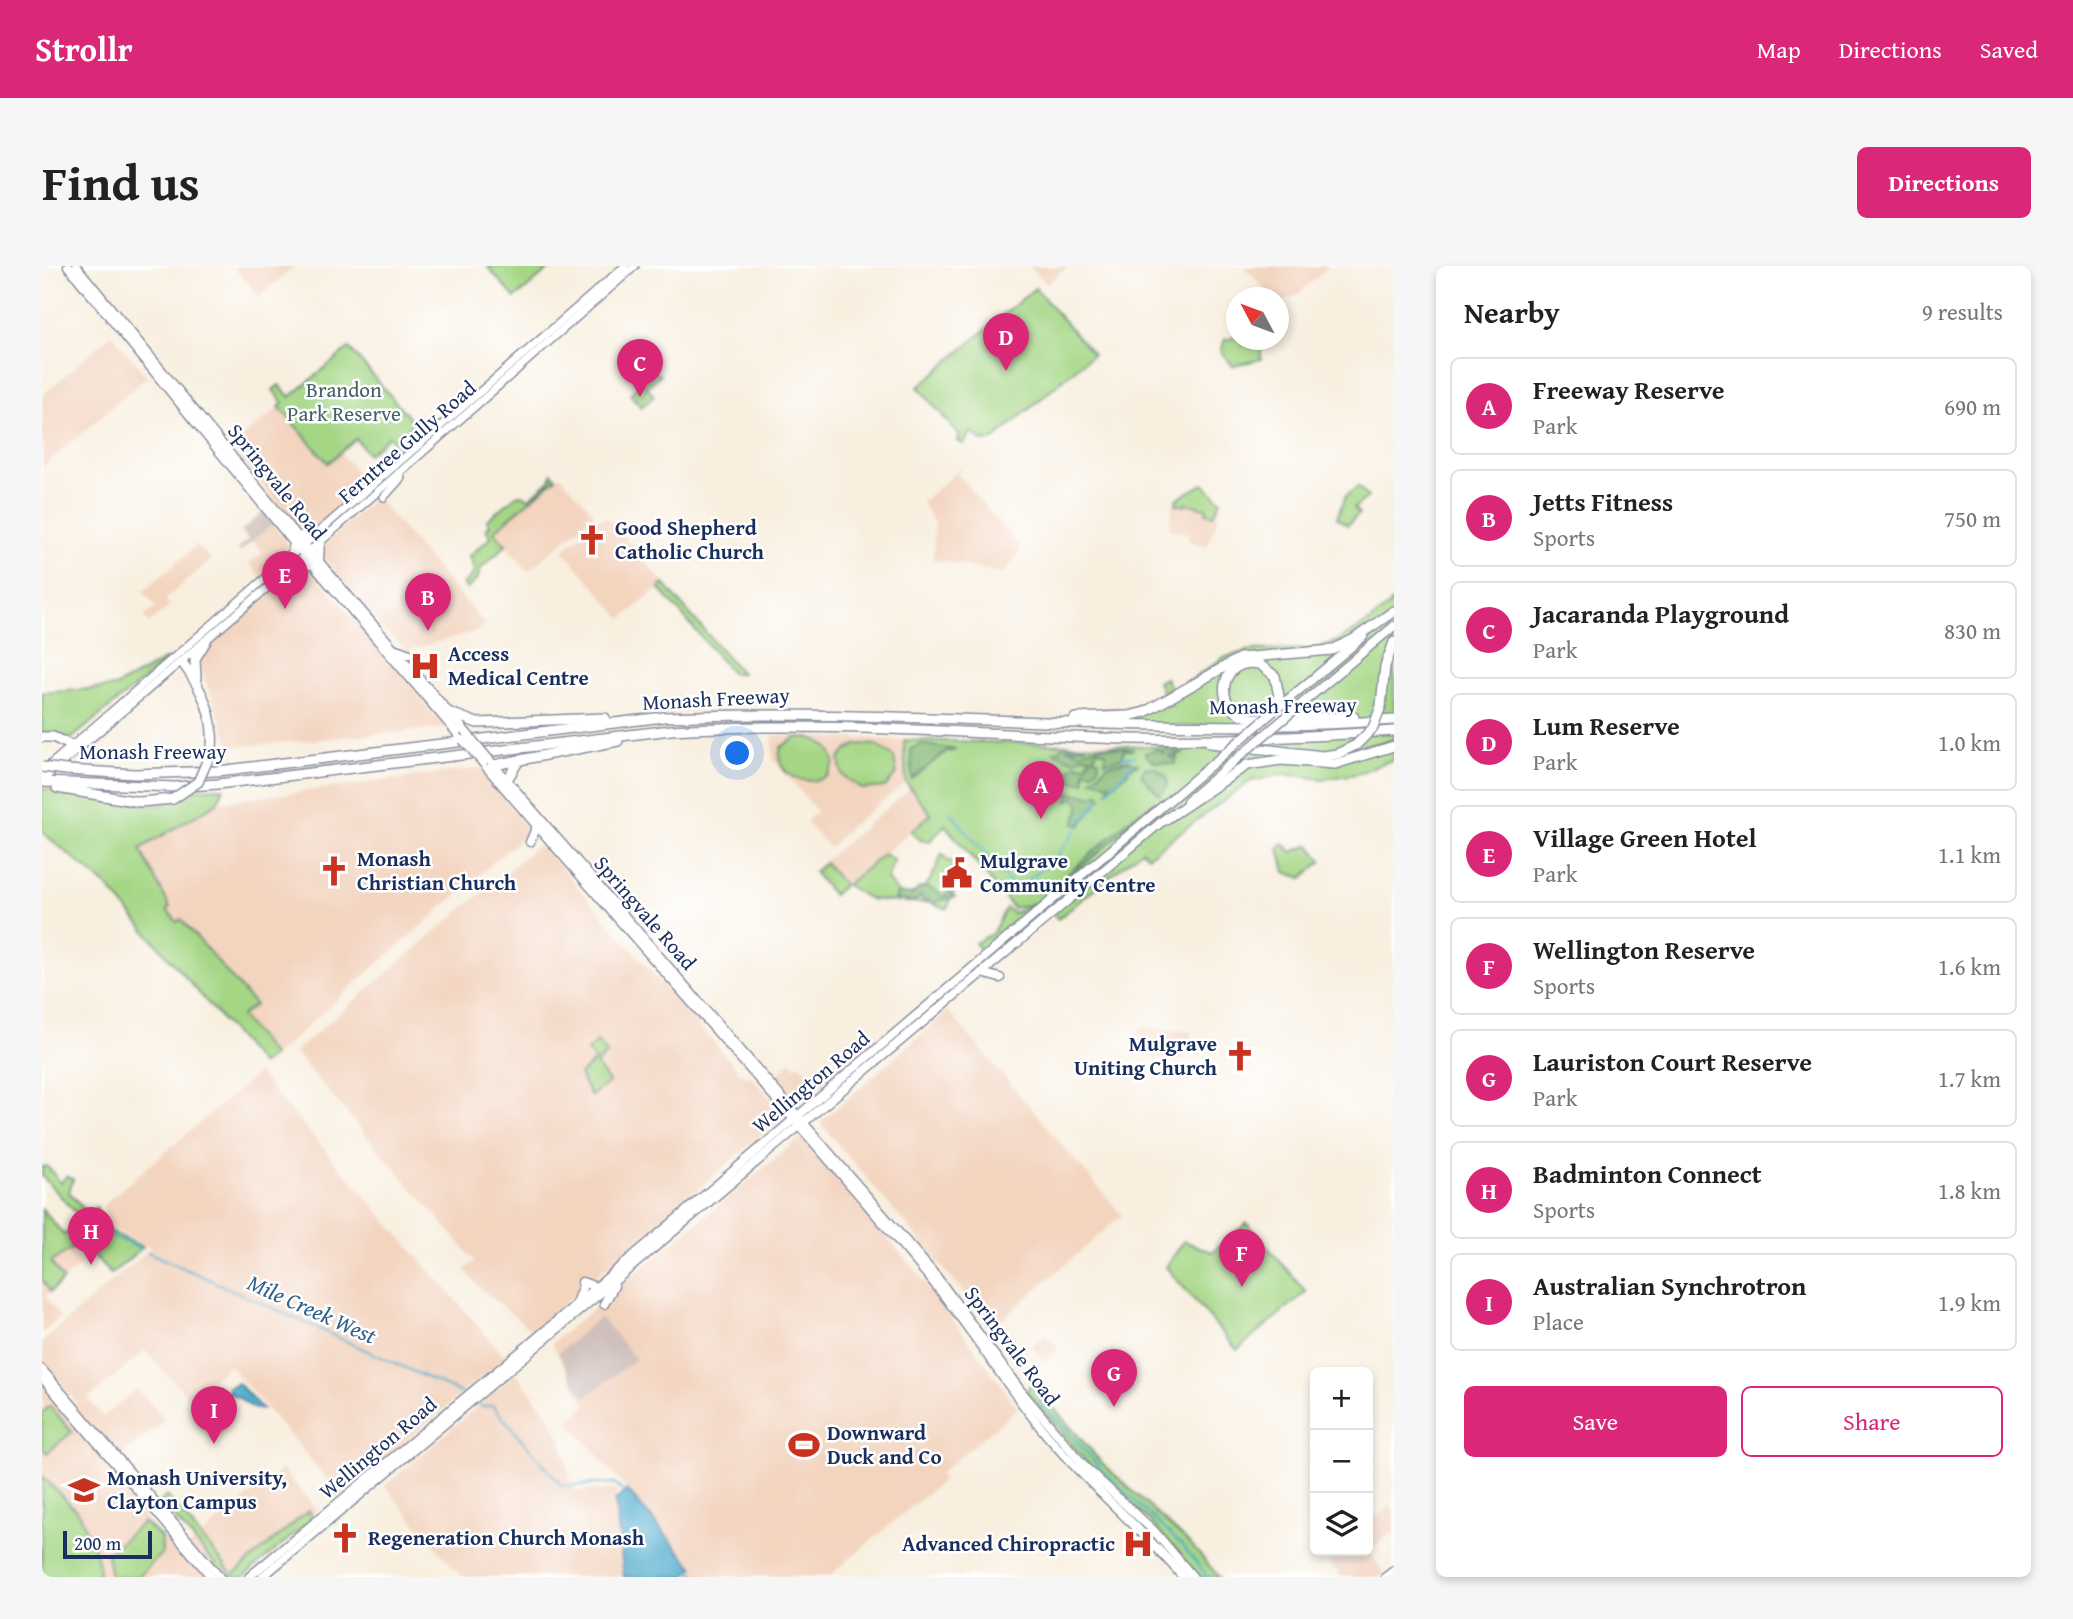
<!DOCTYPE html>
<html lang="en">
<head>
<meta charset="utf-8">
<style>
  body { margin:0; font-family:"Gentium Book Plus",serif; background:#f6f6f6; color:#222 }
  .controls { position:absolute; right:21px; bottom:21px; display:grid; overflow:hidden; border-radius:10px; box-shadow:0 4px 10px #0003 }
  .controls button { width:63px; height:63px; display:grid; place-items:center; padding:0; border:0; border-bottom:2px solid #e0e0e0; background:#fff; color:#222; font:35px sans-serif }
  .compass { position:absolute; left:1184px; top:21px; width:63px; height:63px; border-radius:50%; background:#fff; box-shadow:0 4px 10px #0003; rotate:311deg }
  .scale { position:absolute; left:21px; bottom:18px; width:89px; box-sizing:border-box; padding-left:7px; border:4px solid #1b2f5e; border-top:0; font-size:19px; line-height:24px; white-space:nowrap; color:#1b2f5e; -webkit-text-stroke:5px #fff; paint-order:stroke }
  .you { position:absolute; left:696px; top:488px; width:24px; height:24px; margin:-18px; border:5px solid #fff; border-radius:50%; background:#1a73e8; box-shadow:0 0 0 10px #1a73e833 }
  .badge { display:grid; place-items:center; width:46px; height:46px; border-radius:50%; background:#db2777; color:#fff; font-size:23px; font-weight:700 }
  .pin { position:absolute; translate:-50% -58px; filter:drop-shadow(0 2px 4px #0008) }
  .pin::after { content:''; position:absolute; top:37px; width:24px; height:21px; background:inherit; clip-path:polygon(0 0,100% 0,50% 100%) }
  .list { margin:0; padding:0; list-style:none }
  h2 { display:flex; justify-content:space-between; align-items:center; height:91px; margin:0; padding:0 28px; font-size:30px }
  h2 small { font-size:23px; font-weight:400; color:#767676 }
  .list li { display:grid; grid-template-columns:46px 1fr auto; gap:21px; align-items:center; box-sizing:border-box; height:98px; margin:0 14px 14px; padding:0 14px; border:2px solid #e0e0e0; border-radius:10px }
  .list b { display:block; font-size:26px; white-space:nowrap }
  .list p { margin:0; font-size:23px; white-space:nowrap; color:#767676 }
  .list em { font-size:23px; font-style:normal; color:#767676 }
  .actions { display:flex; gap:14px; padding:21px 28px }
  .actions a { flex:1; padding:16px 0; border:2px solid #db2777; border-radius:10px; text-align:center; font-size:24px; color:#db2777 }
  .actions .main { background:#db2777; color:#fff }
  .icon { flex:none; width:38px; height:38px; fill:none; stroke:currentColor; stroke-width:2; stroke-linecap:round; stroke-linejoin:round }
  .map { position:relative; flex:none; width:1352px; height:1311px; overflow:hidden; border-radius:10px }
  header { display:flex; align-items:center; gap:42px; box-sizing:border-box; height:98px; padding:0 35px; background:#db2777; color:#fff }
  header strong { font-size:33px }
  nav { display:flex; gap:38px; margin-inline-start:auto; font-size:24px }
  .intro { display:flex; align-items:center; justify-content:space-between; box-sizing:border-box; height:168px; padding:0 42px }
  h1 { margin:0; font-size:49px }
  .button { padding:18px 32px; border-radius:10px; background:#db2777; color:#fff; font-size:24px; font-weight:700 }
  main { display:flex; gap:42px; padding:0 42px }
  aside { flex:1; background:#fff; border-radius:10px; box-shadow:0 4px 10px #0003 }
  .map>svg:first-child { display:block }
</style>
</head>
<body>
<header>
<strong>Strollr</strong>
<nav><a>Map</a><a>Directions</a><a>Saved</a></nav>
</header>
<div class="intro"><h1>Find us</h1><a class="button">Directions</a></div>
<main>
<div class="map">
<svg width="1352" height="1311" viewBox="0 0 1352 1311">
  <rect width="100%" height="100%" fill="#fff"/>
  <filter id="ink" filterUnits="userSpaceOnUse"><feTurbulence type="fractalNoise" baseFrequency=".0143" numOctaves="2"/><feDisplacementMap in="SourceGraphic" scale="14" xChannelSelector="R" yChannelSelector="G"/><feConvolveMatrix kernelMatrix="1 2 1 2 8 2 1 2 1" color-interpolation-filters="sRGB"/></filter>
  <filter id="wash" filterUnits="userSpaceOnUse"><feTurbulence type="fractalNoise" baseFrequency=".00686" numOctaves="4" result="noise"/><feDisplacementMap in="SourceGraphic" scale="28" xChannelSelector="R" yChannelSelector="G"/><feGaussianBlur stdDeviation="1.57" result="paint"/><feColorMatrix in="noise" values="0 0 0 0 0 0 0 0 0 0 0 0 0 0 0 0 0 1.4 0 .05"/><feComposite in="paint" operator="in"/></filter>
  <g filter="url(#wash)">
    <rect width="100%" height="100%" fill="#f8efdf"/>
    <!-- built -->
    <g fill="#f3d4bf">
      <polygon points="191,0 253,0 217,31"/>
      <polygon points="987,0 1026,0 1005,18"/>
      <polygon points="1202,0 1287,0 1254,30 1237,37 1237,32 1229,31"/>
      <polygon points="70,68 105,111 0,202 0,130"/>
      <polygon points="237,141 284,196 299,188 326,219 275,262 253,259 201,196 192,179"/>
      <polygon points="929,193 915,208 979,282 962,308 891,293 892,258 880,236"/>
      <polygon points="518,209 551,246 551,250 486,305 452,265"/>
      <polygon points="336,234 443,359 438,364 364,385 346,366 343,368 282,292 282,280 327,237"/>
      <polygon points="1144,237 1177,250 1165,280 1145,274 1147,268 1127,263 1131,238 1142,240"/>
      <polygon points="559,252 567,253 622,317 580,353 521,284"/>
      <polygon points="231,258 246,278 247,286 217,310 207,298 221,286 211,275"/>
      <polygon points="155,279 169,294 123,333 128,340 107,357 102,351 114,340 101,325"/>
      <polygon points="261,302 269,305 315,355 404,462 189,481 155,394 160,384 253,304"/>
      <polygon points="730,469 862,474 864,517 806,562 787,582 764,556 775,545 731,493"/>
      <polygon points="439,502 484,560 484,568 231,790 199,750 213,739 139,654 135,657 124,643 128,640 97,583 175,537"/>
      <polygon points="868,523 889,548 790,631 770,605"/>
      <polygon points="496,579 502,582 699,808 711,812 738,845 737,854 490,1065 437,1021 423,1004 433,995 252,786"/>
      <polygon points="906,745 1080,949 951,1061 778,857"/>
      <polygon points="1098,760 1149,766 1148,775 1143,775 1142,795 1108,791 1108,788 1096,786"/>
      <polygon points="749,795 754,800 758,798 767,808 773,803 783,815 765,830 746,828 732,811"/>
      <polygon points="216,807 463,1091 300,1230 187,1099 147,1132 103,1085 46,1133 61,1151 95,1123 123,1154 69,1199 103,1254 137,1288 240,1203 276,1244 195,1311 0,1311 0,1117 26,1146 35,1138 0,1096 0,1076 109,982 67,961 61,939"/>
      <polygon points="759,871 884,1017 976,1142 897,1208 901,1214 786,1311 642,1311 652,1302 526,1155 544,1139 510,1077"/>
      <polygon points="0,943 22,968 41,952 41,975 29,985 39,998 3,1030 18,1052 0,1067"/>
      <polygon points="1004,1068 1017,1083 1003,1096 990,1080"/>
      <polygon points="474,1107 509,1153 519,1173 531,1224 575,1224 573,1235 582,1311 419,1311 343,1220"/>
      <polygon points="1326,1240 1335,1250 1348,1240 1352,1244 1352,1270 1349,1266 1326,1286 1343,1307 1337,1311 1300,1311 1275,1285 1326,1285"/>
    </g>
    <!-- industrial -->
    <g fill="#cfc0bb">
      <polygon points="222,245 231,258 198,286 195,283 206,274 199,265"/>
      <polygon points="558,1051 594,1093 544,1131 533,1118 516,1087"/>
    </g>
    <!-- green -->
    <g fill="#a4d684" stroke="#608271" stroke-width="2">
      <polygon points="445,0 511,0 473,32"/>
      <polygon points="993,22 1051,88 951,174 940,175 929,166 922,178 915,175 918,170 876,121"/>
      <polygon points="1192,69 1195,74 1201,74 1200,79 1219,82 1219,93 1191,100 1179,86 1183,73 1189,73"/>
      <polygon points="307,82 372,157 357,171 370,185 365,190 347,170 326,188 314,173 286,197 237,141 241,137 231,124 237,119 248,131"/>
      <polygon points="612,105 618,109 605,121 612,130 599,141 588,128"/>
      <polygon points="510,207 514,212 452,265 464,279 439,302 436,312 425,323 421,318 433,306 427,290 449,271 444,263 448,259 445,254 477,228 487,232 508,214"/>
      <polygon points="1161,218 1179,235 1172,249 1164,247 1165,243 1144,237 1143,240 1134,238 1135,233"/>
      <polygon points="1316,220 1326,231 1312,242 1317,248 1305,259 1295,252 1303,231"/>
      <polygon points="622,318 699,407 690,407 617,322"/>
      <path d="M1352 335V493L1314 508 1280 513 1243 508 1209 515 1106 590 1100 584 1016 653C994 629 998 638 971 642L903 559 887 576 878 574 869 565 889 548 864 517 862 474 1184 482 1202 461 1059 458V443L1088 444 1123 432 1116 416 1123 412 1132 426 1181 392 1209 384 1273 383 1295 375 1327 356Z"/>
      <polygon points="124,393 127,393 29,473 9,466 0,467 0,427 73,421"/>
      <path d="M755 471C772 470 790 478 792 497L785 510C763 523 730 508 739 481Z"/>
      <polygon points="816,478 834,479 852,491 855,508 843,521 820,523 800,509 797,493 805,484"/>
      <polygon points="0,522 113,539 125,538 152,523 182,522 175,537 98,583 128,641 125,644 135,656 139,653 213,739 199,750 231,790 219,799 65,620 0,566"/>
      <polygon points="1241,577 1250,586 1268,579 1280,595 1260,612 1243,606 1237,582"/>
      <polygon points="842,588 852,594 845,613 857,629 857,636 828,633 804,619"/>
      <path d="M900 588 906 595 914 596 905 613 908 615 905 622 913 623 905 643 889 637 862 636V631C890 622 890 611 900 588Z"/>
      <polygon points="783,597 802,619 791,629 772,606"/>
      <polygon points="989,639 994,643 946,685 938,683 933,677 950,668 964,642 972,647"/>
      <polygon points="556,776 565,788 554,798 567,816 549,830 537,809 553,795 545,785"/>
      <polygon points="5,900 19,917 24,910 31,913 27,926 46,948 54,941 65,964 101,981 69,1008 40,976 9,996 21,1014 8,1026 0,1014 0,943 22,969 33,960 29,955 36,949 0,910 0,901"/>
      <polygon points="1205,957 1264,1026 1195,1084 1124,1001 1142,975 1170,986"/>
      <polygon points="993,1113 1005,1127 1002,1131 1058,1195 1151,1281 1177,1311 1158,1311 1108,1255 1051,1204 984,1125"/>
      <polygon points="8,1140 30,1166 5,1187 0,1181 0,1147"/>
      <polygon points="0,1210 38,1248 56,1294 57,1311 0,1311"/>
      <polygon points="125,1230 191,1309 266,1245 272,1252 201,1311 185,1311 118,1236"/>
      <polygon points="101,1256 119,1271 120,1287 96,1311 69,1311 65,1288"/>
    </g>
    <!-- forest -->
    <g fill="#83b772" stroke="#4f7368" stroke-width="2">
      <polygon points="880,478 914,484 904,486 870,513 869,483"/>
      <polygon points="1021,479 1045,481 1024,482 1038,486 1059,480 1092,483 1082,484 1080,492 1063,496 1064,486 1055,484 1052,492 1057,494 1057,501 1051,506 1043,504 1042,516 1030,516 1027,503 1035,498 1043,500 1049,491 1041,490 1033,495 1013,487 1011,485 1018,484"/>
      <path d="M1115 483 1121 485 1120 488 1124 483 1142 487 1127 490 1130 493 1136 490 1133 498C1120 496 1110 499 1103 487Z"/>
      <polygon points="1086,494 1096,498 1085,503 1087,505 1066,524 1068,518 1050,514 1065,499"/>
      <polygon points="1104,501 1114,502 1125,511 1126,519 1118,529 1099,509"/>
      <polygon points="1027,527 1053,530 1056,527 1060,531 1038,560 1032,558 1039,539 1032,532 1026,535"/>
      <polygon points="1112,538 998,637 1003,628 1094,548"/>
      <polygon points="886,621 902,630 907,626 913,631 896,635 894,639 887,634 882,636 879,630 872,636 853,634 855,627 871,629 877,622"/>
    </g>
    <!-- water -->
    <g fill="#4faccd" stroke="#356e96" stroke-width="2">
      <polygon points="196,1117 220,1143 212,1143 196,1131 186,1127 186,1121"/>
      <polygon points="585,1224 652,1302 642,1311 582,1311 573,1235"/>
    </g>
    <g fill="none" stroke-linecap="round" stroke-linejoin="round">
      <!-- stream -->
      <g stroke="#4faccd" stroke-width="2">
        <polyline points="1081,491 1093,490"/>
        <polyline points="1066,525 1091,496"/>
        <polyline points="908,546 967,616 976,621 1011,595 1034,564"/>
        <polyline points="1037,558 1059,532"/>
        <polyline points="44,950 62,967 99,983"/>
        <polyline points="106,986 421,1128"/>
        <polyline points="997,1134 1064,1208 1140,1279 1166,1311"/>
        <polyline points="436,1138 441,1141 450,1139 520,1220 572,1217 583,1228"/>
        <polyline points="649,1304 655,1311"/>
      </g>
    </g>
  </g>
  <g filter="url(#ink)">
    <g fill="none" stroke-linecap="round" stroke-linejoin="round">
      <!-- primary casing -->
      <g stroke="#8a8f9e" stroke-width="10">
        <g id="primary">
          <polyline points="342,231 359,212 357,207"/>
          <polyline points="0,506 583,0"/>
          <polyline points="0,514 253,298 593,0"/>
          <polyline points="0,1103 178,1311"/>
          <polyline points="0,1112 169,1311"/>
          <polyline points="1343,1311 1352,1304"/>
        </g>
      </g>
      <!-- trunk casing -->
      <g stroke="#8a8f9e" stroke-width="11">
        <g id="trunk">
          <polyline points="26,0 248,272 421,474"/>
          <polyline points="34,0 260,276 422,464"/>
          <polyline points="256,270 273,270"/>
          <polyline points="249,292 252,277"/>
          <polyline points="277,294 278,276"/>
          <polyline points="253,298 270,299"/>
          <polyline points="354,383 368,388"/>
          <polyline points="1232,445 1321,371"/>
          <polyline points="1251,445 1352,360"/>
          <polyline points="449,496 894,1010 978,1124 1045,1203 1113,1266 1151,1311"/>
          <path d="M441 497C588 669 741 837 887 1011 931 1063 965 1123 1010 1175 1051 1224 1100 1262 1141 1311"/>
          <polyline points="1145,535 1199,489"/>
          <polyline points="488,576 495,560"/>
          <polyline points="939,707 958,712"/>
          <polyline points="540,1016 554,1021"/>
          <polyline points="562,1038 572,1020"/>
          <polyline points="533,1039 540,1022"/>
          <polyline points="207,1311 484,1081 1182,488"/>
          <polyline points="220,1311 1124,552"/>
        </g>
      </g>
      <!-- motorway casing -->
      <g stroke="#8a8f9e" stroke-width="12">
        <g id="motorway">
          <path d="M140 396C160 423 173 449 170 484"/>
          <polyline points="154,413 153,393 164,375"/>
          <polyline points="1339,440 1343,400 1352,376"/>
          <polyline points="406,446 435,457 563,452"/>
          <path d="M1226 450 1237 430 1233 410 1217 398C1176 390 1168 447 1212 452L1312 451"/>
          <polyline points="1033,452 1087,450 1103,446 1198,392 1290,384 1312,373 1352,345"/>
          <polyline points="0,471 11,471 30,480"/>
          <polyline points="1168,477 1281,490 1295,488 1314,479"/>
          <polyline points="452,499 576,475"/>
          <path d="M24 504 93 508 176 505 622 451C865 441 1109 472 1352 454"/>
          <polyline points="465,514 477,494"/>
          <path d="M0 516 133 521 176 518 629 464C782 455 934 468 1086 473 1175 475 1264 471 1352 465"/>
          <polyline points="15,522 98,536 131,533"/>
          <polyline points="1121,555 1205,499 1239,494 1293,498 1352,480"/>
        </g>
      </g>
      <!-- primary -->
      <use href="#primary" stroke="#fff" stroke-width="7"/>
      <!-- trunk -->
      <use href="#trunk" stroke="#fff" stroke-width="8"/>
      <!-- motorway -->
      <use href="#motorway" stroke="#fff" stroke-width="9"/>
      <!-- trunk-bridge casing -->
      <g stroke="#8a8f9e" stroke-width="11" stroke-linecap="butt">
        <g id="trunk-bridge">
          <polyline points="422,464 449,496"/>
          <polyline points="421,474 441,497"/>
          <polyline points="1182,488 1232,445"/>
          <polyline points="1199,489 1251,445"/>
        </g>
      </g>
      <!-- motorway-bridge casing -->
      <g stroke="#8a8f9e" stroke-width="12" stroke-linecap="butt">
        <g id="motorway-bridge">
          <polyline points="1314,479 1331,462 1339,440"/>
          <polyline points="0,501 24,504"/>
          <polyline points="131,533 156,516 170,484"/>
        </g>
      </g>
      <!-- trunk-bridge -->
      <use href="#trunk-bridge" stroke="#fff" stroke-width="8"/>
      <!-- motorway-bridge -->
      <use href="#motorway-bridge" stroke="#fff" stroke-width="9"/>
    </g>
  </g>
  <!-- icons -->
  <defs>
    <g id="church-bare" transform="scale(2.415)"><path d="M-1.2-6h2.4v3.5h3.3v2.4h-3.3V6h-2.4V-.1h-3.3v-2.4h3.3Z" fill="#c8321e" stroke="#fff" stroke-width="2.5" paint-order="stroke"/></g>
    <g id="hospital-bare" transform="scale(2.415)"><path d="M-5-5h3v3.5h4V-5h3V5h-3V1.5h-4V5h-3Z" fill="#c8321e" stroke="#fff" stroke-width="2.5" paint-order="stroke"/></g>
    <g id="civic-bare" transform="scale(2.415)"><path d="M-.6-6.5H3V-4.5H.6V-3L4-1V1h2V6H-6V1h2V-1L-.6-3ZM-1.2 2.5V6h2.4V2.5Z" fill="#c8321e" stroke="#fff" stroke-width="2.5" paint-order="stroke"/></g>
    <g id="stadium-bare" transform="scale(2.415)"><path d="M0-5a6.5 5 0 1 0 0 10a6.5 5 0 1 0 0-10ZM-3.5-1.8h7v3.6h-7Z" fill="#c8321e" stroke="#fff" stroke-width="2.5" paint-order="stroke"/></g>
    <g id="university-bare" transform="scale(2.415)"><path d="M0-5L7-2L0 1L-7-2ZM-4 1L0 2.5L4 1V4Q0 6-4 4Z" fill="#c8321e" stroke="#fff" stroke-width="2.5" paint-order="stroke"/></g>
  </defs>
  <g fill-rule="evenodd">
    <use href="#church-bare" x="550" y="274"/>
    <use href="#hospital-bare" x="383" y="400"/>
    <use href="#church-bare" x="292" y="605"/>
    <use href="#civic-bare" x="915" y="607"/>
    <use href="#church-bare" x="1198" y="790"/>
    <use href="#stadium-bare" x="762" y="1179"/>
    <use href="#university-bare" x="42" y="1224"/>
    <use href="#church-bare" x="303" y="1272"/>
    <use href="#hospital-bare" x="1096" y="1278"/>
  </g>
  <g text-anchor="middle" stroke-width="5" stroke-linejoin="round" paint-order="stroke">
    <!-- park labels -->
    <g font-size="21" fill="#446169" stroke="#fff">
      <text x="302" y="131">Brandon<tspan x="302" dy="24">Park Reserve</tspan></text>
    </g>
    <!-- street labels -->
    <g font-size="21" fill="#1b2f5e" stroke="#fff">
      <text transform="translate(365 176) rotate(-41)" y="7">Ferntree Gully Road</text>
      <text transform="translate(235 216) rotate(51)" y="7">Springvale Road</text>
      <text transform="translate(674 433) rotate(-3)" y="7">Monash Freeway</text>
      <text transform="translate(1241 440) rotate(-1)" y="7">Monash Freeway</text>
      <text x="111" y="493">Monash Freeway</text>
      <text transform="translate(603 647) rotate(49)" y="7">Springvale Road</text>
      <text transform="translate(769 816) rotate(-40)" y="7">Wellington Road</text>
      <text transform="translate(970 1080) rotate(53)" y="7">Springvale Road</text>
      <text transform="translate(336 1182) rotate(-40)" y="7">Wellington Road</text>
    </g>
    <!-- poi labels -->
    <g font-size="21" font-weight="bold" fill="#1b2f5e" stroke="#fff" text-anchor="start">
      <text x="573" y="269">Good Shepherd<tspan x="573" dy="24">Catholic Church</tspan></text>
      <text x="406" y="395">Access<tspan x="406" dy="24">Medical Centre</tspan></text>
      <text x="315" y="600">Monash<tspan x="315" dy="24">Christian Church</tspan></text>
      <text x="938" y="602">Mulgrave<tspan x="938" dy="24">Community Centre</tspan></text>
      <text x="1175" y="785" text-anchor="end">Mulgrave<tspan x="1175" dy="24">Uniting Church</tspan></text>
      <text x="785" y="1174">Downward<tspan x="785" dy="24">Duck and Co</tspan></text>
      <text x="65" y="1219">Monash University,<tspan x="65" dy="24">Clayton Campus</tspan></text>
      <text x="326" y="1279">Regeneration Church Monash</text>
      <text x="1073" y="1285" text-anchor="end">Advanced Chiropractic</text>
    </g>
    <!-- water labels -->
    <g font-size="23" font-style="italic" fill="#30618a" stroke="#fff">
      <text transform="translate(270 1043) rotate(24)" y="8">Mile Creek West</text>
    </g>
  </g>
</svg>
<div class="controls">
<button>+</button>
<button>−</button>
<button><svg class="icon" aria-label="layers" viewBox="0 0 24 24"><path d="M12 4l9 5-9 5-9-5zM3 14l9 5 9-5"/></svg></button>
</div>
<svg class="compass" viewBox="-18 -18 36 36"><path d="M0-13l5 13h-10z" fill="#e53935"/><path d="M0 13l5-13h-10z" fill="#767676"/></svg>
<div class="scale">200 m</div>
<div class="you"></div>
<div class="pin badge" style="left:999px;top:553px">A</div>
<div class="pin badge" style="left:386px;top:365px">B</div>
<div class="pin badge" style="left:598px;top:131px">C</div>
<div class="pin badge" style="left:964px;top:105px">D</div>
<div class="pin badge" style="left:243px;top:343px">E</div>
<div class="pin badge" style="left:1200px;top:1021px">F</div>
<div class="pin badge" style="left:1072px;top:1141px">G</div>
<div class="pin badge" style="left:49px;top:999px">H</div>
<div class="pin badge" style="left:172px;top:1178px">I</div>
</div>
<aside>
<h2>Nearby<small>9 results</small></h2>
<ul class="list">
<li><span class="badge">A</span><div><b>Freeway Reserve</b><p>Park</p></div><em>690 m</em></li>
<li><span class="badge">B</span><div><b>Jetts Fitness</b><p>Sports</p></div><em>750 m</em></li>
<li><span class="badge">C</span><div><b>Jacaranda Playground</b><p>Park</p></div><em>830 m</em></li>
<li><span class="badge">D</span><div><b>Lum Reserve</b><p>Park</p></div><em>1.0 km</em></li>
<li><span class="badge">E</span><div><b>Village Green Hotel</b><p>Park</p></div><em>1.1 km</em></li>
<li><span class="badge">F</span><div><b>Wellington Reserve</b><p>Sports</p></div><em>1.6 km</em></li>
<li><span class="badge">G</span><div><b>Lauriston Court Reserve</b><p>Park</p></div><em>1.7 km</em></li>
<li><span class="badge">H</span><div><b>Badminton Connect</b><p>Sports</p></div><em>1.8 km</em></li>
<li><span class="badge">I</span><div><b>Australian Synchrotron</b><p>Place</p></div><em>1.9 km</em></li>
</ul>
<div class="actions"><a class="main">Save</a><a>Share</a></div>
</aside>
</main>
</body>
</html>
